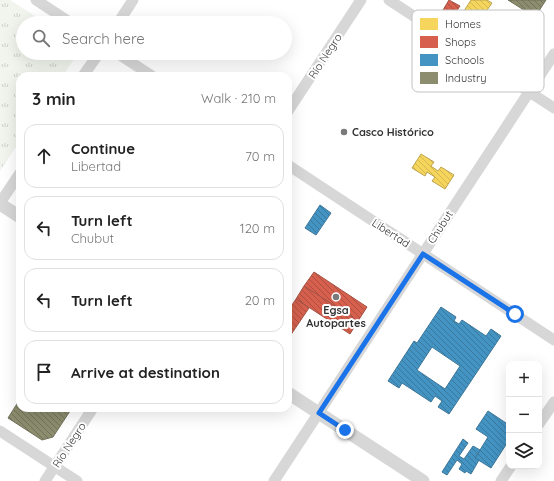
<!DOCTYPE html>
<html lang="en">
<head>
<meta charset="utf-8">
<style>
  body { margin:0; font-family:Quicksand,sans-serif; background:#f6f6f6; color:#222 }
  .controls { position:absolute; right:12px; bottom:12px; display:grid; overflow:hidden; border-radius:8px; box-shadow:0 4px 16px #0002 }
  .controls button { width:36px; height:36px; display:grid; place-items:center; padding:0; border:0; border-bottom:1px solid #e0e0e0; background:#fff; color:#222; font:20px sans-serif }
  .stop { position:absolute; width:12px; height:12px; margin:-9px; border:3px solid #1a73e8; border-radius:50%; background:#fff }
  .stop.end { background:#1a73e8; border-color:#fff; box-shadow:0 1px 4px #0008 }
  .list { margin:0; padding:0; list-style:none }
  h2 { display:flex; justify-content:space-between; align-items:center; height:52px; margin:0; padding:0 16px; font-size:17px }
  h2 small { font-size:13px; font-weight:400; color:#767676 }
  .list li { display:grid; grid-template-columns:26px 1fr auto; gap:12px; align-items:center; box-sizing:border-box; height:64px; margin:0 8px 8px; padding:0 8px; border:1px solid #e0e0e0; border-radius:12px }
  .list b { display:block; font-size:15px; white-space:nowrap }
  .list p { margin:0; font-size:13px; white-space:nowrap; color:#767676 }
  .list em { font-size:13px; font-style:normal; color:#767676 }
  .icon { flex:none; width:22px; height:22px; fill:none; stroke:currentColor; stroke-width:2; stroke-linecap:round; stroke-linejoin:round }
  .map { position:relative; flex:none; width:554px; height:481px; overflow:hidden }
  .search { position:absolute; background:#fff; box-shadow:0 4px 16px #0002; left:16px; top:16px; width:276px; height:44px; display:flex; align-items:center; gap:10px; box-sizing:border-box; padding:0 14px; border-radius:22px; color:#767676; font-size:15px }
  .panel { position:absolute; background:#fff; box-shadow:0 4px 16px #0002; left:16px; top:72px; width:276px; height:340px; border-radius:12px }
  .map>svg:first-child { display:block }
</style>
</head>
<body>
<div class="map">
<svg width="554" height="481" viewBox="0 0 554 481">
  <defs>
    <pattern id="grass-tufts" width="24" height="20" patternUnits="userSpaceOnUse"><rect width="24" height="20" fill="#f1f5ed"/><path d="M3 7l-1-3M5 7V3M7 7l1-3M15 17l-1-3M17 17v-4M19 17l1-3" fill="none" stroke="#cfd2cc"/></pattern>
    <pattern id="homes-back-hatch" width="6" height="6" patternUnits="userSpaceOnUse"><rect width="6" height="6" fill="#f6d55c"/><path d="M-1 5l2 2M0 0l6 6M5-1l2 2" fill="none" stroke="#d3b750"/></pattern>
    <pattern id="shops-back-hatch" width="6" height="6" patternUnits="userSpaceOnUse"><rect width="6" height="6" fill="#d6604d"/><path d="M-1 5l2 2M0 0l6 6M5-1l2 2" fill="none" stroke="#ae5041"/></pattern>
    <pattern id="schools-back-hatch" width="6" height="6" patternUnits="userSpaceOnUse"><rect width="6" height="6" fill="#4393c3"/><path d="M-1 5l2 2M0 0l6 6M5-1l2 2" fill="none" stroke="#39799f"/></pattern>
    <pattern id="industry-back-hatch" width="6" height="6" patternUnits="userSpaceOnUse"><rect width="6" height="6" fill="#8c8c6e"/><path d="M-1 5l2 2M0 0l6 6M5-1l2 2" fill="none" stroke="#73735b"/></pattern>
  </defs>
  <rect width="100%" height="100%" fill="#fff"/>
  <!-- grass -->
  <polygon fill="url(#grass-tufts)" points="0,0 10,0 46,23 23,23 23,53 78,53 63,76 20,76 20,141 0,171"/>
  <!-- homes -->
  <g fill="url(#homes-back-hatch)" stroke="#bca450">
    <polygon points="471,0 487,0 492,3 483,16 479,13 476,18 480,21 471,35 460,28 467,18 462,14"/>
    <polygon points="421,154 434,162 431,166 438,171 441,167 454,175 445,189 432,181 435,177 427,172 425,176 412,168"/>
  </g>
  <!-- shops -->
  <g fill="url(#shops-back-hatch)" stroke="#a55245">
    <polygon points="449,0 460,6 450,21 440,15"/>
    <polygon points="314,272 367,307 358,321 304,286"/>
    <polygon points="304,286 358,321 350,334 296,299"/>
    <polygon points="296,299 309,308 288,339 288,311"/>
  </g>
  <!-- schools -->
  <g fill="url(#schools-back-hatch)" stroke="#3e7698" fill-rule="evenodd">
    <polygon points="320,205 331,213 316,235 305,228"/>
    <path d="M441 307 456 317 454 321 459 324 462 320 486 336 491 329 501 336 449 414 438 407 442 401 435 396 431 402 402 383 399 388 388 381 414 341 417 343ZM432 347 460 366 445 389 417 370Z"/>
    <polygon points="488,411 509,425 509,440 491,468 475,458 488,437 476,429"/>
    <polygon points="463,439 468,443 459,456 464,459 473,446 480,450 475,458 479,460 471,474 466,471 465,473 459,469 462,464 457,460 447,475 442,472"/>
  </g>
  <!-- industry -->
  <g fill="url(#industry-back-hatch)" stroke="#71715c">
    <polygon points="508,0 546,0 535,17"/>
    <polygon points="20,399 20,408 72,408 53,437 42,440 8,418"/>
  </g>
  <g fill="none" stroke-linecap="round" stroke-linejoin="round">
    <!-- minor -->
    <g stroke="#d7d7d7" stroke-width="11">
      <polyline points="36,0 71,23"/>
      <polyline points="389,0 554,108"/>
      <polyline points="118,23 133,0"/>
      <polyline points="117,53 152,76"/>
      <polyline points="83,76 99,53"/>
      <polyline points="288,111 361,0"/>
      <polyline points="288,165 554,340"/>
      <polyline points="0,203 20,173"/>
      <polyline points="539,424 554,402"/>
      <polyline points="0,431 77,481"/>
      <polyline points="45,481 93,408"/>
      <polyline points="274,481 554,54"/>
      <polyline points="501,481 511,466"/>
    </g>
    <!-- tertiary -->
    <g stroke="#d7d7d7" stroke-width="13">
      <polyline points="0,204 20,217"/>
      <polyline points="288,393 423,481"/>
    </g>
  </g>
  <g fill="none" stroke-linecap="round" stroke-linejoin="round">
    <!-- route -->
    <polyline stroke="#1a73e8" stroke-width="5" points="345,430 319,413 423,254 515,314"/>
  </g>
  <!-- markers -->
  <g fill="#7a7a7a" stroke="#fff" stroke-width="1.5">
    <circle cx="344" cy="132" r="4"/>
    <circle cx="336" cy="297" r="4"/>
  </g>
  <g text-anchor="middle" stroke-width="4" stroke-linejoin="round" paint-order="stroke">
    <!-- street labels -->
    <g font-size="11" fill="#333" stroke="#fff">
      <text transform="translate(325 56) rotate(-57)" y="4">Río Negro</text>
      <text transform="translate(440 227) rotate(-57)" y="4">Chubut</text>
      <text transform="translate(391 233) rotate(33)" y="4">Libertad</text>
      <text transform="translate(69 445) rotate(-57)" y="4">Río Negro</text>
    </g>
    <!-- poi labels -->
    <g font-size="11" font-weight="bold" fill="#333" stroke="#fff" text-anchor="start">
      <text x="352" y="136">Casco Histórico</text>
      <text x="336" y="314" text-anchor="middle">Egsa<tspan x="336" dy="13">Autopartes</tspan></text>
    </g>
  </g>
  <!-- legend -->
  <rect x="412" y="10" width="132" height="82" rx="6" fill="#fff" stroke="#c2c2c2" stroke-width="1"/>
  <rect x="420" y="18" width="18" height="12" fill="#f6d55c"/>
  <rect x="420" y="36" width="18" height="12" fill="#d6604d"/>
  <rect x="420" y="54" width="18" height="12" fill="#4393c3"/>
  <rect x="420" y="72" width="18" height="12" fill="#8c8c6e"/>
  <g font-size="11" fill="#333">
    <text x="445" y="28">Homes</text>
    <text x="445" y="46">Shops</text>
    <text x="445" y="64">Schools</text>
    <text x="445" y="82">Industry</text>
  </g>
</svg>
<div class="controls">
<button>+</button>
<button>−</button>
<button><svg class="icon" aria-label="layers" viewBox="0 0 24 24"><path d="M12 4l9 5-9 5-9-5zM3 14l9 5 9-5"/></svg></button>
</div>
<div class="stop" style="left:515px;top:314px"></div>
<div class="stop end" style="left:345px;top:430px"></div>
<div class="search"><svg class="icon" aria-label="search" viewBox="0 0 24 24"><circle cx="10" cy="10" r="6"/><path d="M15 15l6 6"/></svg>Search here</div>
<section class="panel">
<h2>3 min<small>Walk · 210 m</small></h2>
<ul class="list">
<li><svg class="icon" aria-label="ahead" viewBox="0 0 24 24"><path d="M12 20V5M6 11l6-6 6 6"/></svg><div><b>Continue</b><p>Libertad</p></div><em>70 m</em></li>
<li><svg class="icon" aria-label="left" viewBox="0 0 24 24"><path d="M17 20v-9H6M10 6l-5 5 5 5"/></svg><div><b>Turn left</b><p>Chubut</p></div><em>120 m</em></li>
<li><svg class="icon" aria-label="left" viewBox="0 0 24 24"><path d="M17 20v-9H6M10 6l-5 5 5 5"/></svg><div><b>Turn left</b></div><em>20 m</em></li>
<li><svg class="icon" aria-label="arrive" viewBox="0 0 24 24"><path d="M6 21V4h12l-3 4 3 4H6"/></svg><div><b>Arrive at destination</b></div></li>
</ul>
</section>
</div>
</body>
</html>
